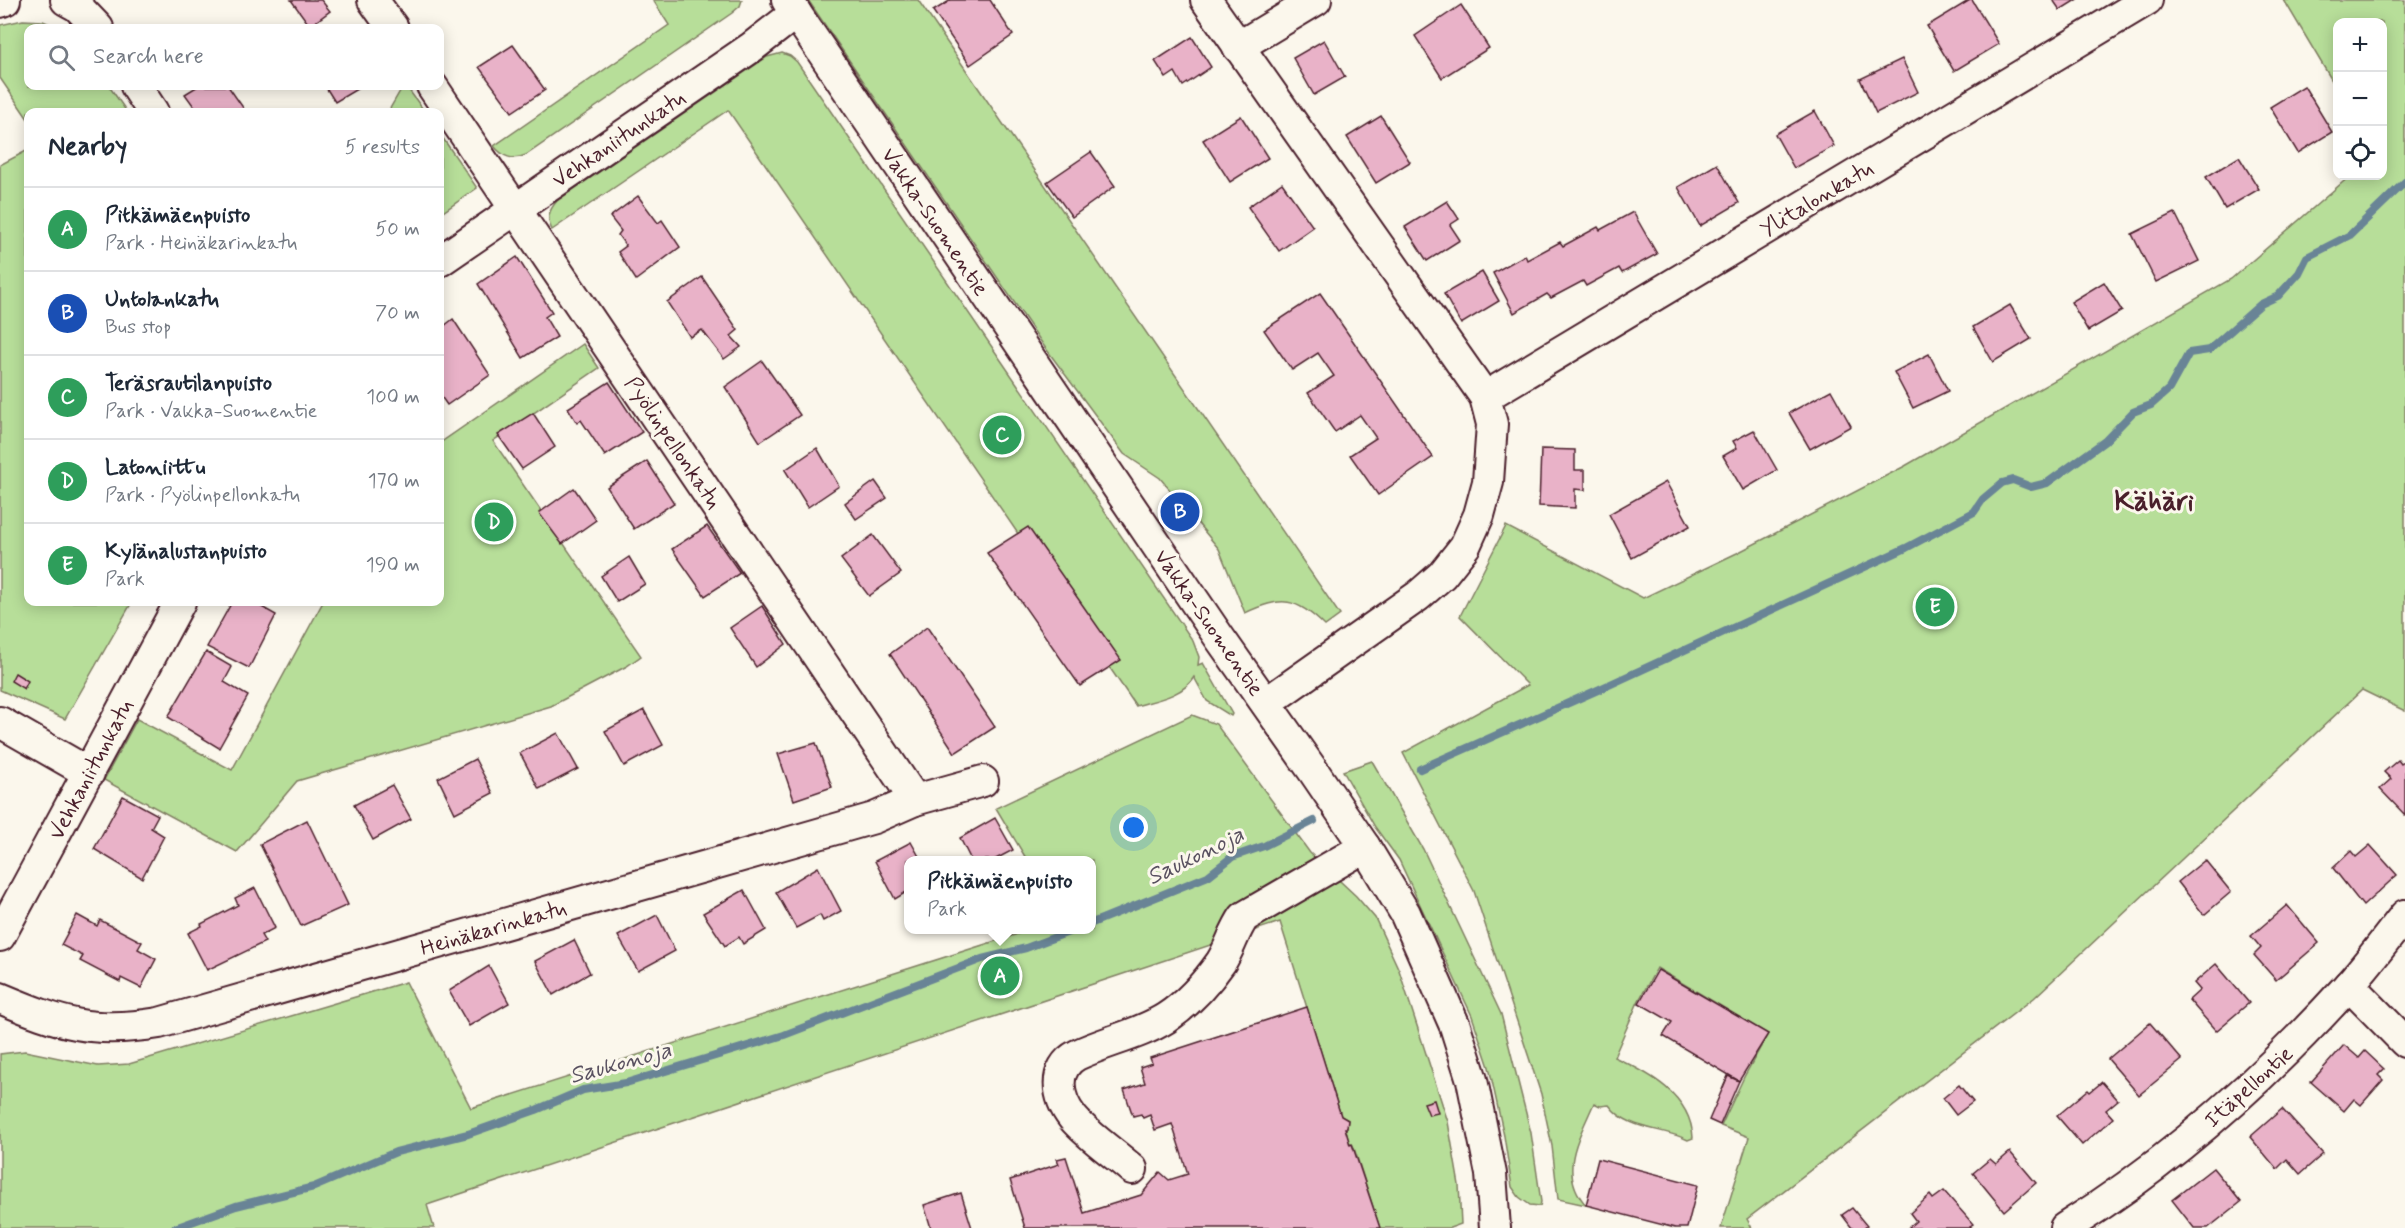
<!DOCTYPE html>
<html lang="en">
<head>
<meta charset="utf-8">
<style>
  body { margin:0; font-family:Mynerve,sans-serif; background:#f6f6f7; color:#1f2937 }
  .controls { position:absolute; right:18px; top:18px; display:grid; overflow:hidden; border-radius:12px; box-shadow:0 3px 15px #0003 }
  .controls button { width:54px; height:54px; display:grid; place-items:center; padding:0; border:0; border-bottom:2px solid #e0e1e3; background:#fff; color:#1f2937; font:30px sans-serif }
  .you { position:absolute; left:1134px; top:828px; width:21px; height:21px; margin:-15px; border:4px solid #fff; border-radius:50%; background:#1a73e8; box-shadow:0 0 0 9px #1a73e833 }
  .badge { display:grid; place-items:center; width:39px; height:39px; border-radius:50%; background:#c8321e; color:#fff; font-size:20px; font-weight:700 }
  .pin { position:absolute; translate:-50% -50%; border:3px solid #fff; box-shadow:0 2px 6px #0006 }
  .popup { position:absolute; left:904px; top:856px; width:192px; height:78px; box-sizing:border-box; display:grid; place-content:center; border-radius:12px; background:#fff; filter:drop-shadow(0 2px 4px #0005); font-size:20px; white-space:nowrap; color:#747a83 }
  .popup b { font-size:22px; color:#1f2937 }
  .popup::after { content:''; position:absolute; left:50%; top:100%; margin-left:-12px; border:12px solid transparent; border-top-color:#fff }
  .list { margin:0; padding:0; list-style:none }
  h2 { display:flex; justify-content:space-between; align-items:center; height:78px; margin:0; padding:0 24px; font-size:26px }
  h2 small { font-size:20px; font-weight:400; color:#747a83 }
  .list li { display:grid; grid-template-columns:39px 1fr auto; gap:18px; align-items:center; box-sizing:border-box; height:84px; padding:0 24px; border-top:2px solid #e0e1e3 }
  .list b { display:block; font-size:22px; white-space:nowrap }
  .list p { margin:0; font-size:20px; white-space:nowrap; color:#747a83 }
  .list em { font-size:20px; font-style:normal; color:#747a83 }
  .icon { flex:none; width:33px; height:33px; fill:none; stroke:currentColor; stroke-width:2; stroke-linecap:round; stroke-linejoin:round }
  .map { position:relative; flex:none; width:2405px; height:1228px; overflow:hidden }
  .search { position:absolute; background:#fff; box-shadow:0 3px 15px #0003; left:24px; top:24px; width:420px; height:66px; display:flex; align-items:center; gap:15px; box-sizing:border-box; padding:0 21px; border-radius:12px; color:#747a83; font-size:22px }
  .panel { position:absolute; background:#fff; box-shadow:0 3px 15px #0003; left:24px; top:108px; width:420px; height:498px; border-radius:12px }
  .map>svg:first-child { display:block }
</style>
</head>
<body>
<div class="map">
<svg width="2405" height="1228" viewBox="0 0 2405 1228">
  <rect width="100%" height="100%" fill="#fbf7ec"/>
  <filter id="ink" filterUnits="userSpaceOnUse"><feTurbulence type="fractalNoise" baseFrequency=".0167" numOctaves="2"/><feDisplacementMap in="SourceGraphic" scale="12" xChannelSelector="R" yChannelSelector="G"/><feConvolveMatrix kernelMatrix="1 2 1 2 8 2 1 2 1" color-interpolation-filters="sRGB"/></filter>
  <g filter="url(#ink)">
    <!-- green -->
    <g fill="#b7de99" stroke="#807e62" stroke-width="1.5">
      <path d="M653 0H742L740 6 732 13 526 155C512 161 503 157 494 146L669 25Z"/>
      <path d="M808 0H918L1340 615 1325 626C1296 597 1282 596 1245 613L1219 549 1160 478 1124 454 1044 346Z"/>
      <path d="M2284 0H2405V711L2362 690 2034 998 1747 1219 1752 1228H1721L1749 1137 1721 1126 1744 1077 1768 1034 1657 968 1638 1002 1614 1057C1649 1073 1691 1095 1693 1138L1688 1140C1662 1127 1628 1131 1609 1105L1600 1106 1594 1103C1579 1138 1557 1172 1586 1205L1558 1199 1552 1146 1541 1094 1474 891 1403 753 1528 685 1460 616 1506 526 1643 598 1737 553 1905 466 2231 279 2350 176H2382V22H2338L2337 89Z"/>
      <polygon points="23,20 43,21 59,28 28,28 28,86 109,86 127,112 28,112 28,119 0,78 0,25"/>
      <path d="M782 53 790 56 797 62 1193 641 1199 657 1198 665 1203 663 1232 714 1231 716 1207 701 1194 677C1183 696 1156 700 1136 706L728 110 552 230C546 218 549 210 557 201L767 57Z"/>
      <polygon points="403,86 406,86 425,112 388,112"/>
      <polygon points="440,134 477,188 440,214"/>
      <polygon points="28,150 28,602 132,602 65,719 0,690 0,165"/>
      <polygon points="583,344 599,368 493,441 641,656 627,666 551,706 297,781 237,852 104,780 137,719 232,770 323,602 440,602 440,443"/>
      <polygon points="1192,715 1216,724 1310,853 1356,896 1375,918 1399,970 1448,1122 1459,1185 1461,1224 1450,1228 1380,1228 1353,1145 1350,1145 1345,1128 1347,1128 1348,1120 1341,1116 1280,922 427,1205 434,1228 0,1228 0,1054 25,1051 98,1066 129,1064 406,982 471,1108 1030,930 1092,930 1092,860 1027,860 996,808"/>
      <polygon points="1372,761 1423,849 1501,1014 1531,1133 1541,1202 1540,1206 1530,1205 1519,1197 1512,1187 1504,1136 1489,1067 1472,1016 1399,860 1375,827 1343,771"/>
    </g>
    <g fill="none" stroke-linecap="round" stroke-linejoin="round">
      <!-- stream -->
      <g stroke="#698496" stroke-width="8">
        <polyline points="1420,769 1600,689 1906,548 1974,512 1983,499 2002,483 2013,480 2031,487 2047,483 2105,441 2133,412 2151,405 2169,389 2189,353 2209,350 2261,304 2278,296 2299,273 2307,257 2350,235 2405,182"/>
        <polyline points="1092,923 1208,876 1232,857 1264,846 1314,821"/>
        <polyline points="175,1228 236,1206 314,1187 396,1152 468,1134 536,1110 583,1090 626,1083 784,1035 982,959 1026,948 1074,930"/>
      </g>
    </g>
    <!-- building -->
    <g fill="#e9b2c8" stroke="#4a1f2b" stroke-width="1.5">
      <polygon points="291,0 321,0 330,11 310,26"/>
      <polygon points="951,0 990,0 1013,35 970,65 933,11"/>
      <polygon points="1970,0 1972,0 1999,44 1954,71 1927,26"/>
      <polygon points="2053,0 2076,0 2060,10"/>
      <polygon points="1461,5 1489,48 1442,78 1415,36"/>
      <polygon points="1192,37 1211,67 1183,86 1175,72 1166,78 1155,61"/>
      <polygon points="1324,40 1345,77 1314,95 1293,58"/>
      <polygon points="513,45 545,90 512,112 479,67"/>
      <polygon points="1902,59 1918,92 1876,113 1860,79"/>
      <polygon points="198,86 228,86 244,109 240,112 198,112 185,94"/>
      <polygon points="325,86 362,86 335,102"/>
      <polygon points="2304,86 2332,132 2298,153 2270,107"/>
      <polygon points="1815,111 1834,146 1794,168 1775,134"/>
      <polygon points="1241,116 1268,158 1230,182 1203,140"/>
      <polygon points="1381,116 1410,162 1376,183 1347,137"/>
      <polygon points="1091,152 1115,186 1072,217 1047,182"/>
      <polygon points="2239,157 2259,189 2225,209 2206,177"/>
      <polygon points="1717,164 1739,203 1700,226 1678,187"/>
      <polygon points="1282,183 1313,227 1279,251 1248,207"/>
      <polygon points="638,196 658,223 662,220 680,247 636,280 618,252 626,246 618,235 621,231 610,217"/>
      <polygon points="1447,201 1459,219 1450,225 1460,240 1427,261 1405,227"/>
      <polygon points="1633,212 1657,254 1622,273 1619,268 1586,286 1583,281 1551,298 1547,294 1514,313 1493,273 1525,255 1527,260 1560,242 1563,246 1598,227 1600,230"/>
      <polygon points="2175,213 2199,261 2156,282 2132,234"/>
      <polygon points="517,257 552,312 545,317 557,337 523,358 478,284"/>
      <polygon points="1482,272 1499,301 1461,324 1444,294"/>
      <polygon points="702,277 738,330 731,336 741,347 724,359 702,330 690,337 667,302"/>
      <polygon points="2104,282 2122,311 2088,331 2071,302"/>
      <polygon points="1320,293 1433,457 1378,495 1350,455 1376,438 1360,415 1335,432 1308,393 1334,376 1318,353 1292,370 1264,330"/>
      <polygon points="2010,305 2031,339 1993,362 1973,327"/>
      <polygon points="453,319 490,375 447,405 440,395 440,321 444,326"/>
      <polygon points="1929,354 1948,391 1913,408 1894,372"/>
      <polygon points="762,361 800,415 760,442 725,387"/>
      <polygon points="609,382 642,432 605,456 581,420 577,423 568,408"/>
      <polygon points="1831,390 1851,426 1810,449 1789,413"/>
      <polygon points="533,413 555,447 522,469 498,435"/>
      <polygon points="1754,430 1777,470 1743,490 1723,456 1737,448 1733,441"/>
      <polygon points="817,448 839,486 808,507 785,470"/>
      <polygon points="1541,449 1575,450 1575,470 1585,470 1585,490 1575,489 1575,508 1539,506"/>
      <polygon points="647,461 674,503 634,529 607,487"/>
      <polygon points="875,481 887,498 856,519 845,503"/>
      <polygon points="1666,482 1690,526 1632,558 1609,514"/>
      <polygon points="574,488 596,520 562,544 539,513"/>
      <polygon points="707,526 740,573 705,596 672,549"/>
      <polygon points="1028,527 1121,660 1080,686 987,553"/>
      <polygon points="873,535 901,573 869,596 841,559"/>
      <polygon points="629,557 645,584 617,602 601,576"/>
      <polygon points="232,602 253,602 276,615 249,668 207,647"/>
      <polygon points="762,606 786,644 756,667 730,628"/>
      <polygon points="927,627 995,727 955,753 890,654"/>
      <polygon points="206,652 232,667 224,682 248,696 219,748 168,717"/>
      <polygon points="15,673 28,681 24,689 11,681"/>
      <polygon points="644,710 663,745 624,766 605,731"/>
      <polygon points="558,733 578,769 539,789 520,753"/>
      <polygon points="816,743 832,787 794,800 778,754"/>
      <polygon points="475,759 493,793 455,813 438,778"/>
      <polygon points="2398,760 2401,764 2405,761 2405,815 2380,789 2391,779 2384,772"/>
      <polygon points="392,785 411,819 373,840 354,805"/>
      <polygon points="123,796 158,815 151,828 164,836 142,878 94,849"/>
      <polygon points="995,818 1013,850 994,860 971,860 960,838"/>
      <polygon points="307,820 348,905 301,926 260,844"/>
      <polygon points="911,842 921,860 908,860 908,891 895,899 875,861"/>
      <polygon points="2370,845 2397,875 2363,906 2333,868 2351,851 2356,857"/>
      <polygon points="2205,860 2231,892 2204,915 2178,882"/>
      <polygon points="818,867 841,911 823,921 820,915 796,928 776,892"/>
      <polygon points="255,888 275,928 261,935 265,942 207,970 188,933 202,926 201,924 238,905 235,898"/>
      <polygon points="744,890 766,930 743,944 739,937 725,946 703,913"/>
      <polygon points="2287,905 2319,943 2276,980 2254,955 2261,948 2251,936"/>
      <polygon points="77,915 97,926 100,920 142,942 138,949 156,959 141,988 121,978 120,982 80,961 83,956 61,945"/>
      <polygon points="657,915 675,951 638,971 618,936"/>
      <polygon points="574,940 590,973 553,995 535,961"/>
      <polygon points="2216,964 2249,1003 2216,1031 2189,1000 2200,990 2194,983"/>
      <polygon points="489,966 509,1003 469,1026 449,991"/>
      <polygon points="1658,970 1768,1034 1739,1081 1663,1036 1672,1022 1639,1003"/>
      <polygon points="1307,1007 1341,1116 1348,1120 1347,1128 1345,1128 1350,1145 1352,1144 1380,1228 1025,1228 1010,1180 1059,1164 1057,1159 1066,1157 1084,1213 1141,1195 1160,1172 1169,1180 1188,1174 1172,1124 1155,1130 1150,1115 1143,1118 1141,1114 1133,1116 1124,1090 1145,1083 1140,1067 1152,1063 1150,1058"/>
      <polygon points="2150,1023 2182,1060 2139,1095 2108,1059"/>
      <polygon points="2344,1045 2359,1058 2365,1051 2384,1069 2378,1075 2383,1080 2361,1105 2354,1099 2344,1111 2311,1082"/>
      <polygon points="1728,1076 1739,1081 1720,1125 1709,1120"/>
      <polygon points="2102,1082 2118,1100 2106,1110 2113,1118 2082,1145 2057,1116 2088,1090 2090,1092"/>
      <polygon points="1959,1085 1973,1102 1956,1115 1943,1098"/>
      <polygon points="1434,1100 1438,1113 1429,1115 1424,1103"/>
      <polygon points="2282,1109 2323,1154 2300,1174 2287,1159 2277,1169 2250,1137"/>
      <polygon points="2010,1152 2036,1183 2004,1211 1973,1173 1990,1159 1996,1164"/>
      <polygon points="1598,1159 1698,1185 1687,1228 1675,1228 1586,1205"/>
      <polygon points="2213,1168 2241,1202 2208,1228 2194,1228 2172,1200"/>
      <polygon points="1944,1191 1973,1224 1970,1226 1972,1228 1908,1228 1916,1221 1910,1213 1930,1195 1933,1199"/>
      <polygon points="961,1193 972,1228 931,1228 924,1205"/>
      <polygon points="1852,1208 1867,1226 1864,1228 1852,1228 1842,1215"/>
    </g>
    <g fill="none" stroke-linecap="round" stroke-linejoin="round">
      <!-- minor casing -->
      <g stroke="#4a1f2b" stroke-width="34">
        <g id="minor">
          <polyline points="66,0 77,6 98,28"/>
          <polyline points="373,0 393,28"/>
          <polyline points="787,0 1219,637 1314,772 1365,847 1405,913 1455,1026 1472,1080 1491,1174 1495,1228"/>
          <polyline points="1206,0 1485,397 1492,424 1488,482 1479,515 1465,546 1442,575 1418,596 1266,703"/>
          <polyline points="0,2 5,0"/>
          <polyline points="1238,47 1316,0"/>
          <polyline points="136,86 153,112"/>
          <polyline points="432,86 915,800"/>
          <polyline points="440,261 752,47 796,13"/>
          <polyline points="1485,397 2147,0"/>
          <polyline points="0,722 89,773"/>
          <polyline points="0,936 180,602"/>
          <polyline points="2349,985 2405,1042"/>
          <path d="M0 998C62 1024 92 1034 159 1023L874 818 915 800 983 781"/>
          <path d="M1132 1169C1115 1154 1087 1135 1073 1118 1057 1098 1052 1068 1077 1055 1106 1041 1139 1035 1166 1018 1187 1004 1207 982 1221 962 1230 948 1234 931 1244 917L1365 847"/>
          <path d="M2065 1228C2171 1162 2264 1079 2348 986 2368 964 2386 939 2405 915"/>
        </g>
      </g>
      <!-- minor -->
      <use href="#minor" stroke="#fbf7ec" stroke-width="30"/>
    </g>
  </g>
  <g text-anchor="middle" stroke-width="6" stroke-linejoin="round" paint-order="stroke">
    <!-- street labels -->
    <g font-size="22" fill="#4a1f2b" stroke="#fbf7ec">
      <text transform="translate(618 138) rotate(-34)" y="8">Vehkaniitunkatu</text>
      <text transform="translate(1816 198) rotate(-31)" y="8">Ylitalonkatu</text>
      <text transform="translate(936 221) rotate(56)" y="8">Vakka-Suomentie</text>
      <text transform="translate(674 442) rotate(56)" y="8">Pyölinpellonkatu</text>
      <text transform="translate(1210 622) rotate(55)" y="8">Vakka-Suomentie</text>
      <text transform="translate(90 769) rotate(-62)" y="8">Vehkaniitunkatu</text>
      <text transform="translate(493 927) rotate(-16)" y="8">Heinäkarinkatu</text>
      <text transform="translate(2248 1086) rotate(-42)" y="8">Itäpellontie</text>
    </g>
    <!-- water labels -->
    <g font-size="24" font-style="italic" fill="#595160" stroke="#fbf7ec">
      <text transform="translate(1195 855) rotate(-26)" y="8">Saukonoja</text>
      <text transform="translate(620 1062) rotate(-15)" y="8">Saukonoja</text>
    </g>
    <!-- district labels -->
    <g font-size="28" font-weight="bold" fill="#4a1f2b" stroke="#fbf7ec">
      <text x="2154" y="510">Kähäri</text>
    </g>
  </g>
</svg>
<div class="controls">
<button>+</button>
<button>−</button>
<button><svg class="icon" aria-label="locate" viewBox="0 0 24 24"><circle cx="12" cy="12" r="6"/><path d="M12 2v4M12 18v4M2 12h4M18 12h4"/></svg></button>
</div>
<div class="you"></div>
<div class="pin badge" style="left:1000px;top:976px;background:#2e9e5b">A</div>
<div class="popup"><b>Pitkämäenpuisto</b>Park</div>
<div class="pin badge" style="left:1180px;top:512px;background:#1a4fb4">B</div>
<div class="pin badge" style="left:1002px;top:435px;background:#2e9e5b">C</div>
<div class="pin badge" style="left:494px;top:522px;background:#2e9e5b">D</div>
<div class="pin badge" style="left:1935px;top:607px;background:#2e9e5b">E</div>
<div class="search"><svg class="icon" aria-label="search" viewBox="0 0 24 24"><circle cx="10" cy="10" r="6"/><path d="M15 15l6 6"/></svg>Search here</div>
<section class="panel">
<h2>Nearby<small>5 results</small></h2>
<ul class="list">
<li><span class="badge" style="background:#2e9e5b">A</span><div><b>Pitkämäenpuisto</b><p>Park · Heinäkarinkatu</p></div><em>50 m</em></li>
<li><span class="badge" style="background:#1a4fb4">B</span><div><b>Untolankatu</b><p>Bus stop</p></div><em>70 m</em></li>
<li><span class="badge" style="background:#2e9e5b">C</span><div><b>Teräsrautilanpuisto</b><p>Park · Vakka-Suomentie</p></div><em>100 m</em></li>
<li><span class="badge" style="background:#2e9e5b">D</span><div><b>Latoniittu</b><p>Park · Pyölinpellonkatu</p></div><em>170 m</em></li>
<li><span class="badge" style="background:#2e9e5b">E</span><div><b>Kylänalustanpuisto</b><p>Park</p></div><em>190 m</em></li>
</ul>
</section>
</div>
</body>
</html>
